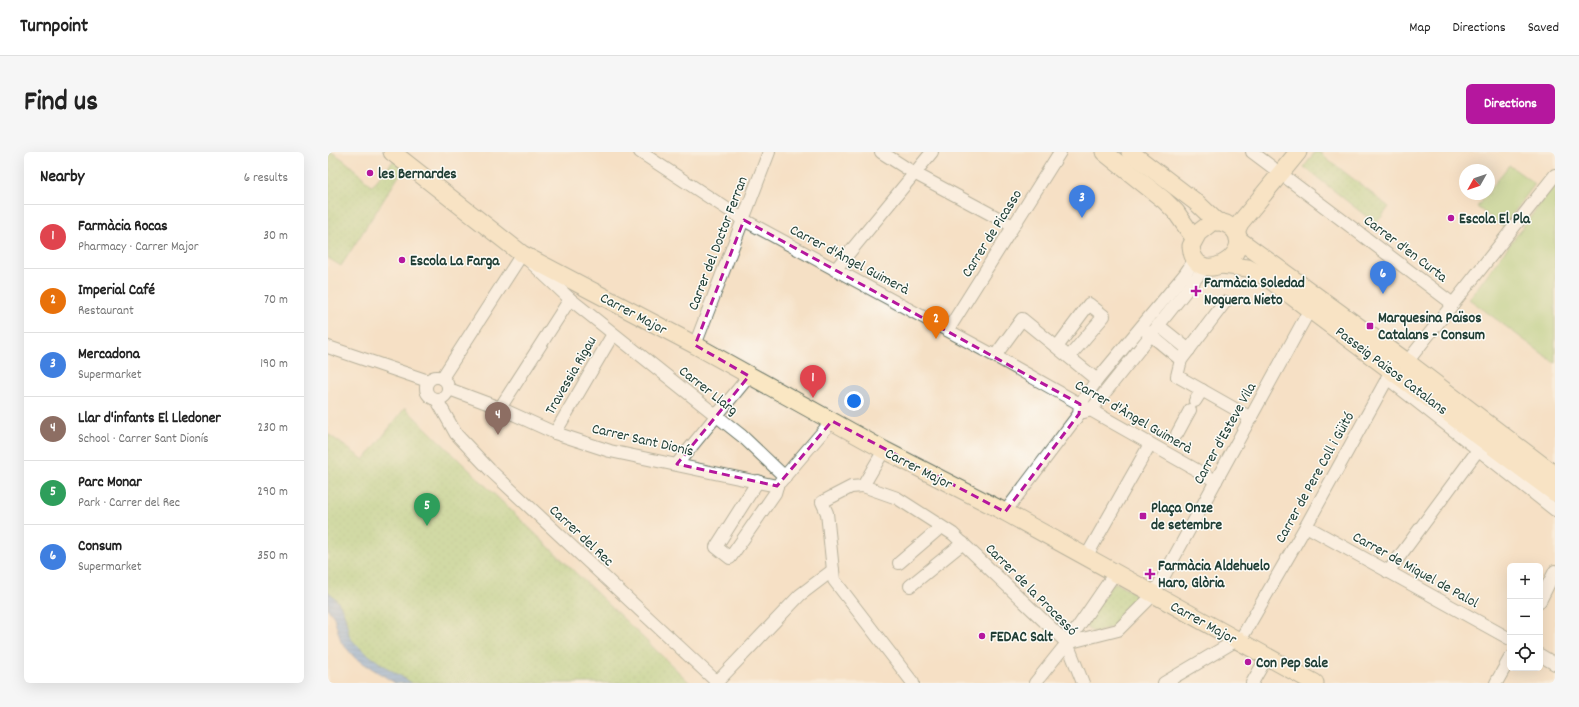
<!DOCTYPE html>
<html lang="en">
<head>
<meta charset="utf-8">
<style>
  body { margin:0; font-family:Dekko,sans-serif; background:#f6f6f6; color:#222 }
  .controls { position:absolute; right:12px; bottom:12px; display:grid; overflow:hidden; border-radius:6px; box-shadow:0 4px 16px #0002 }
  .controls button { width:36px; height:36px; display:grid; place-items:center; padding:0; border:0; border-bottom:1px solid #e0e0e0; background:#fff; color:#222; font:20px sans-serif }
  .compass { position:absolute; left:1131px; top:12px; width:36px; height:36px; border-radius:50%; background:#fff; box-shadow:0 4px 16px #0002; rotate:230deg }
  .you { position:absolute; left:526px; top:249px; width:14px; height:14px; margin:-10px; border:3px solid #fff; border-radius:50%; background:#1a73e8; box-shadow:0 0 0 6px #1a73e833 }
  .badge { display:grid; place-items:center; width:26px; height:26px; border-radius:50%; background:#b5179e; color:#fff; font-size:13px; font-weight:700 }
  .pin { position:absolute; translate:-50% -33px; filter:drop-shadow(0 1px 2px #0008) }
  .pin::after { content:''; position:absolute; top:21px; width:14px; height:12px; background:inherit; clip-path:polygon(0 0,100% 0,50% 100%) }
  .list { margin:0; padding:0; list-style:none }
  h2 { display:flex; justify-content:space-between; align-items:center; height:52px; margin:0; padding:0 16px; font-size:17px }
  h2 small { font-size:13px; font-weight:400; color:#767676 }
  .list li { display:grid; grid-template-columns:26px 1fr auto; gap:12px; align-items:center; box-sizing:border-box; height:64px; padding:0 16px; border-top:1px solid #e0e0e0 }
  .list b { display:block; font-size:15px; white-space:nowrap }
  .list p { margin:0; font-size:13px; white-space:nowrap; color:#767676 }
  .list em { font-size:13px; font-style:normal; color:#767676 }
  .icon { flex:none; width:22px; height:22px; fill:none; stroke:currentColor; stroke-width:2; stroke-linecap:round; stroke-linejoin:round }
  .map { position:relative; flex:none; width:1227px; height:531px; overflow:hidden; border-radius:6px }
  header { display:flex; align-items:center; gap:24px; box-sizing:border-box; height:56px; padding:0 20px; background:#fff; border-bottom:1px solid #e0e0e0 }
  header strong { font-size:19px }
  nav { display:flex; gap:22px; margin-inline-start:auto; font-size:14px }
  .intro { display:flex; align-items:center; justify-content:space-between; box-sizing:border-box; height:96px; padding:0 24px }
  h1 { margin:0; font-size:28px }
  .button { padding:10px 18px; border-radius:6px; background:#b5179e; color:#fff; font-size:14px; font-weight:700 }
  main { display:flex; gap:24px; padding:0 24px }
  aside { flex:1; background:#fff; border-radius:6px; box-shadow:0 4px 16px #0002 }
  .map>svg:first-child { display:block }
</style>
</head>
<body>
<header>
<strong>Turnpoint</strong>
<nav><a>Map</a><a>Directions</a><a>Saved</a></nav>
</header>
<div class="intro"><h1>Find us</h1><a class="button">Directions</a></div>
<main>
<aside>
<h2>Nearby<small>6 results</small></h2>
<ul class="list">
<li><span class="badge" style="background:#e0444e">1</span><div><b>Farmàcia Rocas</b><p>Pharmacy · Carrer Major</p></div><em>30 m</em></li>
<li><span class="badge" style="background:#e8710a">2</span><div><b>Imperial Café</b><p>Restaurant</p></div><em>70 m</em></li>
<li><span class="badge" style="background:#3f7fe0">3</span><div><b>Mercadona</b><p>Supermarket</p></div><em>190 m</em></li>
<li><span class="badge" style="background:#8d6e63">4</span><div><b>Llar d'infants El Lledoner</b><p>School · Carrer Sant Dionís</p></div><em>230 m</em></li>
<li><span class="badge" style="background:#2e9e5b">5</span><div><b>Parc Monar</b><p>Park · Carrer del Rec</p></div><em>290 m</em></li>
<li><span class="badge" style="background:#3f7fe0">6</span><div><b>Consum</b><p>Supermarket</p></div><em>350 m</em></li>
</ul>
</aside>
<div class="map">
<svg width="1227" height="531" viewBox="0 0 1227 531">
  <defs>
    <pattern id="park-dots" width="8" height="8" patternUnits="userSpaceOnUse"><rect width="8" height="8" fill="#a5d17e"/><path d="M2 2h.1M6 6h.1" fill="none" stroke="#8eb46e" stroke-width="1.8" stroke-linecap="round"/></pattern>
    <pattern id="water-rules" width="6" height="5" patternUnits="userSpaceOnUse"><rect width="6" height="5" fill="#73a5de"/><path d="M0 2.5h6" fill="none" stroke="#5e88b5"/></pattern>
  </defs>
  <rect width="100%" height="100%" fill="#fdfcf7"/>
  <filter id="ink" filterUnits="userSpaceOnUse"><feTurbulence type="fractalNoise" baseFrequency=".025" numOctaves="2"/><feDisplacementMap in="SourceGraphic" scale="8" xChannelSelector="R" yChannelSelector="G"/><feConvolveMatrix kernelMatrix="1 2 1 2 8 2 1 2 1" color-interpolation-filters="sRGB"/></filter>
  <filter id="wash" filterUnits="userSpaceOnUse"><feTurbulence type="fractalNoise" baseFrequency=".012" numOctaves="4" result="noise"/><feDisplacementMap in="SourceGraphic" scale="16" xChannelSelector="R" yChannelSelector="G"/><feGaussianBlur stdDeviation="0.9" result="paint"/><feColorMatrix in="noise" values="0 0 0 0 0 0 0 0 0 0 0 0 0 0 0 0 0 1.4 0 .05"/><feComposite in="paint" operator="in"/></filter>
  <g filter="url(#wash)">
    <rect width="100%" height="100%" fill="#f5e0c5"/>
    <!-- grass -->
    <g fill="#a5d17e" stroke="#628759">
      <polygon points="1181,13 1207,32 1175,75 1149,55 1159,42 1161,42 1161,39"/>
      <polygon points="1227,32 1227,211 1141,147"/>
    </g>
    <!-- park -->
    <g fill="url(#park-dots)" stroke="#628759">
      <path d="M0 0C11 0 35 26 44 34L66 8 76 16 13 114 0 106Z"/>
      <polygon points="987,0 991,0 1061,55 1048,72 976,15"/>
      <path d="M77 256 362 531H84C69 522 30 500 22 485 20 482 20 476 19 473 16 458 11 449 0 439V282L36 308Z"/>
      <polygon points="785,431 789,431 816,446 788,473 767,481 759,476 758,470"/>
    </g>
    <!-- water -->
    <path fill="url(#water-rules)" stroke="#497189" d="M0 439C11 449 16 458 19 473 20 476 20 482 22 485 30 499 69 522 84 531H67L27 506 13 490 6 465 0 457Z"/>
  </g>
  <g filter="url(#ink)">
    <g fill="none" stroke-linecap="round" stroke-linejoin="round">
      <!-- street-tunnel -->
      <polyline stroke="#cabfa8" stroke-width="12" stroke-dasharray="12 6" stroke-linecap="butt" points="844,292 849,282"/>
      <!-- street casing -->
      <g stroke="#6a7667" stroke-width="14">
        <g id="street">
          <polyline points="312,0 416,68 667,204 888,329"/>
          <polyline points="553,0 586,21 685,74"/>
          <polyline points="924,0 944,15"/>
          <polyline points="952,21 1125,152"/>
          <polyline points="507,118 604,0"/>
          <polyline points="897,150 853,208 849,224 923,266"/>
          <polyline points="830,173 861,198"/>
          <polyline points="620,178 732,0"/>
          <polyline points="818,179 853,208"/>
          <polyline points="367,193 441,0"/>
          <polyline points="0,195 100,229"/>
          <polyline points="729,195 761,152 776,164 741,205"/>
          <polyline points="667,204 694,167 769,228"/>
          <polyline points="1079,210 1227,23"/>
          <circle cx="109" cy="236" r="11"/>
          <polyline points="114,226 194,102 242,147 414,284 457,325"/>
          <polyline points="1059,226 1227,358"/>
          <polyline points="121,237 172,256 227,281 282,299 449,334"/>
          <polyline points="109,248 128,282 163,319 390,531"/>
          <polyline points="867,249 874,238"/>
          <polyline points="172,256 242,147"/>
          <polyline points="756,260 763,258 877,115"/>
          <polyline points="227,281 285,182"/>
          <polyline points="849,282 862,258"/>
          <polyline points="556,298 535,334 523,335 494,350 499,361 506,428 585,531"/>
          <polyline points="349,312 421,224"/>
          <polyline points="430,329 388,395 402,406 447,341 449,334"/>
          <polyline points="452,330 504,269"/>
          <polyline points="535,334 569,346 625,382 739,491 755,531"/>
          <polyline points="677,360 751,262 752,252 769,228 857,122 867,107"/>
          <polyline points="978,374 1182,487"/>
          <polyline points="758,405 822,292"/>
          <polyline points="571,411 613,375"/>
          <polyline points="1060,420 1150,298"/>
          <polyline points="582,434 635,391"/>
          <polyline points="1212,449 1227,419"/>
          <polyline points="739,491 790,478 826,442 982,157"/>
          <polyline points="1212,503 1227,512"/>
          <polyline points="389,530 472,443 505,418"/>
          <polyline points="707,531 739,491 787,421"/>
          <polyline points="836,531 914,485 978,374 1064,218"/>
          <polyline points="924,531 939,505"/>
          <polyline points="1168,531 1182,506"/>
        </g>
      </g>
      <!-- secondary casing -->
      <g stroke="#6a7667" stroke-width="19">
        <g id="secondary">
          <polyline points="64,0 194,102 367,193 556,298 677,360 987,531"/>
          <polyline points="776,0 836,48 848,60 866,86"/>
          <polyline points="802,0 869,51 889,70"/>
          <path d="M884 70C893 69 900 71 906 78 928 102 867 139 863 94L870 81Z"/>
          <polyline points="908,80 912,71 970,0"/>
          <polyline points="910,87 1079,210 1227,323"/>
          <polyline points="893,113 920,116 938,125 1227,341"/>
        </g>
      </g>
      <!-- street -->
      <use href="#street" stroke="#fff" stroke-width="12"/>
      <!-- secondary -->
      <use href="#secondary" stroke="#fae7c3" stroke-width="17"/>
    </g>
  </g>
  <!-- marked area -->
  <path d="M0 0H1227V531H0ZM416 68 752 252 751 262 677 360 504 269 449 334 349 312 421 224 367 193Z" fill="#f5e0c5" fill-opacity=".55" fill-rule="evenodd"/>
  <path fill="none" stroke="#b5179e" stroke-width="3" stroke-dasharray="8 5" stroke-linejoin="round" d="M416 68 752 252 751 262 677 360 504 269 449 334 349 312 421 224 367 193Z"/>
  <!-- markers -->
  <g fill="#b5179e" stroke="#fdfcf7" stroke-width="1.5">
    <circle cx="42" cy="21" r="4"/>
    <circle cx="1123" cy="66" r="4"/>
    <circle cx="74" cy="108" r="4"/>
    <path d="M866 133h4v4h4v4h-4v4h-4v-4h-4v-4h4z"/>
    <rect x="1038" y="170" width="8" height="8" rx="2"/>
    <rect x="811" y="360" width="8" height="8" rx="2"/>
    <path d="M820 416h4v4h4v4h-4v4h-4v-4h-4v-4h4z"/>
    <circle cx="654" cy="484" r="4"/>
    <circle cx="920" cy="510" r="4"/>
  </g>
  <g text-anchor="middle" stroke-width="3" stroke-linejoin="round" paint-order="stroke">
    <!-- poi labels -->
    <g font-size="15" font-weight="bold" fill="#1f3d34" stroke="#fdfcf7" text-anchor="start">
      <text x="50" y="26">les Bernardes</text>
      <text x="1131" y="71">Escola El Pla</text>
      <text x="82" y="113">Escola La Farga</text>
      <text x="876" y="135">Farmàcia Soledad<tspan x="876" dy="17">Noguera Nieto</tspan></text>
      <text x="1050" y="170">Marquesina Països<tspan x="1050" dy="17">Catalans - Consum</tspan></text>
      <text x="823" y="360">Plaça Onze<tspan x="823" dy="17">de setembre</tspan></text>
      <text x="830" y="418">Farmàcia Aldehuelo<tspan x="830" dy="17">Haro, Glòria</tspan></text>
      <text x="662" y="489">FEDAC Salt</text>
      <text x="928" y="515">Con Pep Sale</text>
    </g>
    <!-- street labels -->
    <g font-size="15" fill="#1f3d34" stroke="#fdfcf7">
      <text transform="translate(663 81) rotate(-58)" y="5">Carrer de Picasso</text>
      <text transform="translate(389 91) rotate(-69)" y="5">Carrer del Doctor Ferran</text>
      <text transform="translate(1078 96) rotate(37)" y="5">Carrer d'en Curta</text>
      <text transform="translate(522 107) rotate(28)" y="5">Carrer d'Àngel Guimerà</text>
      <text transform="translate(306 161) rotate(28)" y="5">Carrer Major</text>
      <text transform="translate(1064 218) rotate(37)" y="5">Passeig Països Catalans</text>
      <text transform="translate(242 223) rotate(-60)" y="5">Travessia Rigau</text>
      <text transform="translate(381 238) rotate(38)" y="5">Carrer Llarg</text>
      <text transform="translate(806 264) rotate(30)" y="5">Carrer d'Àngel Guimerà</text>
      <text transform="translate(896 281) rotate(-61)" y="5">Carrer d'Esteve Vila</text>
      <text transform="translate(315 287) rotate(13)" y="5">Carrer Sant Dionís</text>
      <text transform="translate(591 316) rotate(27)" y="5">Carrer Major</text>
      <text transform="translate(986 325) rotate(-61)" y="5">Carrer de Pere Coll i Güitó</text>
      <text transform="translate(254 383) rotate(43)" y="5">Carrer del Rec</text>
      <text transform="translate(1088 417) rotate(29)" y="5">Carrer de Miquel de Palol</text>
      <text transform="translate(704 437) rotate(45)" y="5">Carrer de la Processó</text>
      <text transform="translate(876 470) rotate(29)" y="5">Carrer Major</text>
    </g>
  </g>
</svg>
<div class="controls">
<button>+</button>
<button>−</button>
<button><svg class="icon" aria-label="locate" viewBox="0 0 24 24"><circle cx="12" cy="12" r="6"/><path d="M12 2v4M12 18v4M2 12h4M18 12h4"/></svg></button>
</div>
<svg class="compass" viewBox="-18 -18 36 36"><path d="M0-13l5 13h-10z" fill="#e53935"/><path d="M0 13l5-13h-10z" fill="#767676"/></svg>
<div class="you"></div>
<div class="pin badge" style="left:485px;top:246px;background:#e0444e">1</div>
<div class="pin badge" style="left:608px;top:187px;background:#e8710a">2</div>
<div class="pin badge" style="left:754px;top:66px;background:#3f7fe0">3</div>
<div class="pin badge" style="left:170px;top:283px;background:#8d6e63">4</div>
<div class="pin badge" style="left:99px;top:374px;background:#2e9e5b">5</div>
<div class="pin badge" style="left:1055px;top:142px;background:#3f7fe0">6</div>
</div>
</main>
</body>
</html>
